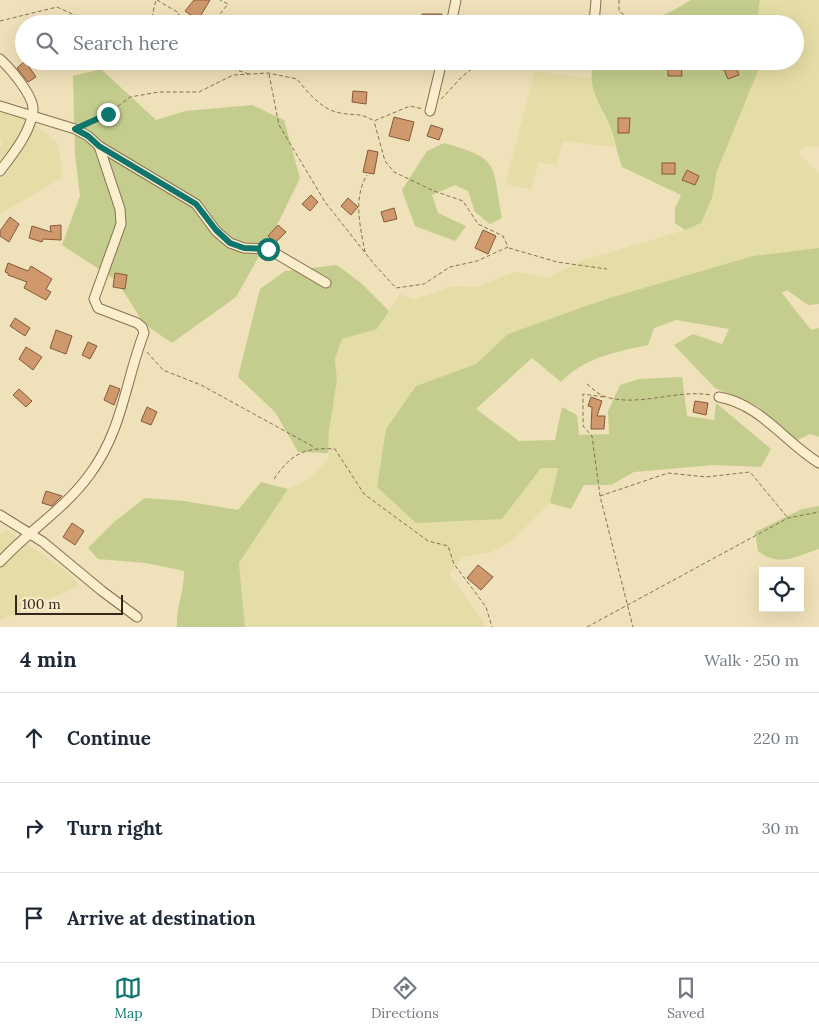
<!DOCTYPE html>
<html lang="en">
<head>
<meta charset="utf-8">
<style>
  body { margin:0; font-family:Lora,serif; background:#f2f2f3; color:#1f2937 }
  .controls { position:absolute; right:15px; bottom:15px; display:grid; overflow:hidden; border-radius:0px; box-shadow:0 5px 20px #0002 }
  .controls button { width:45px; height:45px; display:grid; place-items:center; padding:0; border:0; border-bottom:1px solid #e0e1e3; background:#fff; color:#1f2937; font:25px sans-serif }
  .scale { position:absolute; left:15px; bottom:12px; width:108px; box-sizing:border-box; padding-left:5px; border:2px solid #342719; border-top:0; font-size:14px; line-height:18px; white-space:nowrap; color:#342719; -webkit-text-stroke:4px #f7ebc9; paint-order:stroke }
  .stop { position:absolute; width:15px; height:15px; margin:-11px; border:4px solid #0f766e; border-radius:50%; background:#fff }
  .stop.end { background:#0f766e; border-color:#fff; box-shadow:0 1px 5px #0008 }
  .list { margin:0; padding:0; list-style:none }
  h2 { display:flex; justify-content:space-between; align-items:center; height:65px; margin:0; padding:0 20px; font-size:21px }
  h2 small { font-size:16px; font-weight:400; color:#747a83 }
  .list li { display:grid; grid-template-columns:32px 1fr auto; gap:15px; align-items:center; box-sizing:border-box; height:90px; padding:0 20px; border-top:1px solid #e0e1e3 }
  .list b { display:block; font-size:19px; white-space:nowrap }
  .list em { font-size:16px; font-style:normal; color:#747a83 }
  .icon { flex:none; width:28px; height:28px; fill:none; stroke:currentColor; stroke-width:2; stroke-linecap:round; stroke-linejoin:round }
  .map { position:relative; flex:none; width:819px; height:627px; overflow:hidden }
  .search { position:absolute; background:#fff; box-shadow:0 5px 20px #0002; left:15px; right:15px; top:15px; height:55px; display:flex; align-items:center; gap:12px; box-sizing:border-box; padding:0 18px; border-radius:28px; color:#747a83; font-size:19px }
  .sheet { height:335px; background:#fff }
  nav { display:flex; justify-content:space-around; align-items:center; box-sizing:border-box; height:70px; border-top:1px solid #e0e1e3; background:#fff; font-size:14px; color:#747a83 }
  nav a { display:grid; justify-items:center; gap:2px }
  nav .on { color:#0f766e }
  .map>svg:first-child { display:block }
</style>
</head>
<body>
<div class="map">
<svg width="819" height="627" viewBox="0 0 819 627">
  <rect width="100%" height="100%" fill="#efe1b9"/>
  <!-- farmland -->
  <g fill="#e5dda7">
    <polygon points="760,0 819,0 819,146 804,147 798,153 819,173 819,248 603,300 509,334 476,364 416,386 502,519 540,468 558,467 550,503 514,539 491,552 463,557 449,574 487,627 245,627 239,563 288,489 304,482 328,461 329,431 337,379 335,359 342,339 377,329 400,294 414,300 453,286 476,287 515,272 547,278 581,261 685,230 697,221 712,198 717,171 762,61 795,61 795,24 757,24"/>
    <polygon points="535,71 592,79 595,97 611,131 615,147 563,141 556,165 539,162 531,189 505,184"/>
    <polygon points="12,104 59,145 62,178 0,214 0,147 2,142 0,139 0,107"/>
    <polygon points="6,529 69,573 79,586 0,620 0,534"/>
  </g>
  <!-- green -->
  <g fill="#c4cd8e">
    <path d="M691 0H760L757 24H617L620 19C654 20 662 18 691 0Z"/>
    <path d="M596 61H762L717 171 712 198 701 223 685 230 675 223V208L681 195 622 167C617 154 615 139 610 126 602 107 583 83 596 61Z"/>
    <polygon points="101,69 156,120 185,111 252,105 284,120 300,178 280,219 236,297 172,343 144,324 117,281 62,245 80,196 75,154 73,76"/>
    <path d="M444 143C501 159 492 164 502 218L490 224 475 212 468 191 455 185 432 195 438 213 466 226 455 241 415 226 402 190 427 151Z"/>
    <path d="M819 248V304L808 305 787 290 782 293 811 330 819 328V437L810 434 789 444 759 407 715 388 674 345 693 334 722 344 729 329 676 320 654 328 648 345C616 352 585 357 561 382L532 358 476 409 519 441 555 440 562 407 577 415 579 435 609 434 608 411 620 385 639 379 682 377 687 416 714 420 716 403 771 449 761 467 714 465 634 472 611 485H584L571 509 550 503 558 468H541L502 519 416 523 377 487 386 429 416 386 476 364 508 334 603 300 753 256Z"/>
    <polygon points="337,265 361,283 389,311 377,329 342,339 335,359 337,379 329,431 328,453 298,452 275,412 238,377 260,289 285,271"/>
    <path d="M261 482 288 489 239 563 245 627H177C176 607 184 593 184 571L146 563 98 559 88 548 114 522 145 498 184 501 238 510Z"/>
    <path d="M819 506V549C797 556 778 568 758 551L755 532 802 509Z"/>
  </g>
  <!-- building -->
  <g fill="#d0996d" stroke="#865938">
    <polygon points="194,0 210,0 198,20 185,11"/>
    <polygon points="422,14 442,14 441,24 422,24"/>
    <polygon points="25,61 36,77 28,82 17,68"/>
    <polygon points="733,61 739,75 728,79 722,65"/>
    <polygon points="668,62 675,62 675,65 681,65 682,76 668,76"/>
    <polygon points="353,91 367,92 366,104 352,102"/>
    <polygon points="394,117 414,122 409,141 389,136"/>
    <polygon points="618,118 630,118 629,133 618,133"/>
    <polygon points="431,125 443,129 439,140 427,136"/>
    <polygon points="368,150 378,152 374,174 363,172"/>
    <rect x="662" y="163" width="13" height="11"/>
    <polygon points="687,170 699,176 695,185 682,180"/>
    <polygon points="311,195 318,202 310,211 302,204"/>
    <polygon points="348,198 358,207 351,215 341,206"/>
    <polygon points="394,208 397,219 384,222 381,212"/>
    <polygon points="10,217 19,224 9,242 0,236 0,231"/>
    <polygon points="61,225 61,240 43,239 42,242 29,238 32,226 51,232 50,226"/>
    <polygon points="278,225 286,232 275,243 268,236"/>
    <polygon points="483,230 496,236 488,254 475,248"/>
    <polygon points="8,263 28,271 31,266 52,279 46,289 51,292 46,300 24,288 27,282 8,275 8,273 5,272"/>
    <polygon points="115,273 127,275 125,289 113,287"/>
    <polygon points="15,318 30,328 25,336 10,326"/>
    <polygon points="56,330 72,336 66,354 50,348"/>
    <polygon points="88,342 97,346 90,359 82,355"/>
    <polygon points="26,347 42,357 33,370 19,359"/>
    <polygon points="110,385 120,389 114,405 104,400"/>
    <polygon points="19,389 32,401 26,407 13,395"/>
    <polygon points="591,397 602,401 597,416 605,416 604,429 591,429 592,407 588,406"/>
    <polygon points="695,401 708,403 706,415 693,412"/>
    <polygon points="147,407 157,412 151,425 141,421"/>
    <polygon points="46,491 62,496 52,506 42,503"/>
    <polygon points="72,523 84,531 75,545 63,537"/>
    <polygon points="478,565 493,577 481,590 467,578"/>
  </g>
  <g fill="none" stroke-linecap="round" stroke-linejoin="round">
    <!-- minor casing -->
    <g stroke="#867053" stroke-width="11">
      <g id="minor">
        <polyline points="451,24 456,0"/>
        <polyline points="594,24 596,0"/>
        <path d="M0 59C10 68 34 96 33 110 31 132 13 154 0 171"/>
        <path d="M0 106 75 129 88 136 99 146 120 209 121 224 94 299 98 308 137 323 142 327 144 333C125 382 123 429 90 474 65 509 28 531 0 562"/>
        <polyline points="430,111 442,61"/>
        <polyline points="99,146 196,204 216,231 230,243 244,248 268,249 326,283"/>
        <path d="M719 397C760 404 785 442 819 463"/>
        <polyline points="0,515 43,542 102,591 137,617"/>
      </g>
    </g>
    <!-- path -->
    <g stroke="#867053" stroke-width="1" stroke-dasharray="4 2.5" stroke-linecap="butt">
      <polyline points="157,0 179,13 177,24"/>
      <polyline points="619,0 619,11 636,24"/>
      <polyline points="0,21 57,7 94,24"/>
      <polyline points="150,24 156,0"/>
      <polyline points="212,24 228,4 220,0"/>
      <polyline points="208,61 249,74"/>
      <polyline points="666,61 667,63"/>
      <polyline points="269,74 279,125 325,202 374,264 396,288 424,284 450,267 477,261 508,247 503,236 478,224 463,201 434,191 394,172 385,161 374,121"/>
      <path d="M441 99C451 90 461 75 472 69 498 54 548 65 577 69L586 61"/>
      <path d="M84 125 108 114 130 97 159 92H199L233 75 268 73 297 79C307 92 322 110 340 113 355 116 360 112 374 121L410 106 423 109"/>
      <polyline points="509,248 557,262 607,269"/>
      <path d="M365 252C360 226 353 198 367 175"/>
      <polyline points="147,352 163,370 201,385 314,447"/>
      <path d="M587 384C593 389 599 395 606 397 640 407 677 389 711 395"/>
      <polyline points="604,397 583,394 583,426 592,436 600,496 633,627"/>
      <path d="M274 479C291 454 304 447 335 449L364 494 428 541 448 546 454 564 486 607 492 627"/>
      <polyline points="600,496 668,473 706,477 750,472 788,518"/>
      <polyline points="587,627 788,518 819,512"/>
    </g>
    <!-- minor -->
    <use href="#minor" stroke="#faeecc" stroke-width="9"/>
  </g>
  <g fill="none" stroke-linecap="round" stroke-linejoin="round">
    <!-- route -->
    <polyline stroke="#0f766e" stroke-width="6" points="108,114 75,129 88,136 99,146 196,204 216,230 230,243 244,248 268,249"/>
  </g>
</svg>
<div class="controls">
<button><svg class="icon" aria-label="locate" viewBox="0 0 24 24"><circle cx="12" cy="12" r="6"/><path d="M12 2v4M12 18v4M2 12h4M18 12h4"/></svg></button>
</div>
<div class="scale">100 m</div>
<div class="stop" style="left:268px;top:249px"></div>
<div class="stop end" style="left:108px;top:114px"></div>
<div class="search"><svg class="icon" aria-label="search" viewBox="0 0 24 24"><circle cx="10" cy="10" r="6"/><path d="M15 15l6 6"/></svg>Search here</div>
</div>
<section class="sheet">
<h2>4 min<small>Walk · 250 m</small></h2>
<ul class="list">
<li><svg class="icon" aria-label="ahead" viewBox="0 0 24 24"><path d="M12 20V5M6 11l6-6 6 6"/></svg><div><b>Continue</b></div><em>220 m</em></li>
<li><svg class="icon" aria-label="right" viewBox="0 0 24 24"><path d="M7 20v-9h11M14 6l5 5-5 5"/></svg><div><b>Turn right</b></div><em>30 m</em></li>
<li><svg class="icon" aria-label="arrive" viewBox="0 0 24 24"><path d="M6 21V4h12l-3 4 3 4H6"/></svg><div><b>Arrive at destination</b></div></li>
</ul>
</section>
<nav>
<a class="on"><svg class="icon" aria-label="map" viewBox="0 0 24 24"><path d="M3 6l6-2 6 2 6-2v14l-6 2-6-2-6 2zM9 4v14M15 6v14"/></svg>Map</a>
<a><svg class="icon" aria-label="directions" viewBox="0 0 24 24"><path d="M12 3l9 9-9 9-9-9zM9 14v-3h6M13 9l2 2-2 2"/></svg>Directions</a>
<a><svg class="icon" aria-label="saved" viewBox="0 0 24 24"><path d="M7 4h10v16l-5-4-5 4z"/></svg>Saved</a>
</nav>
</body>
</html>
